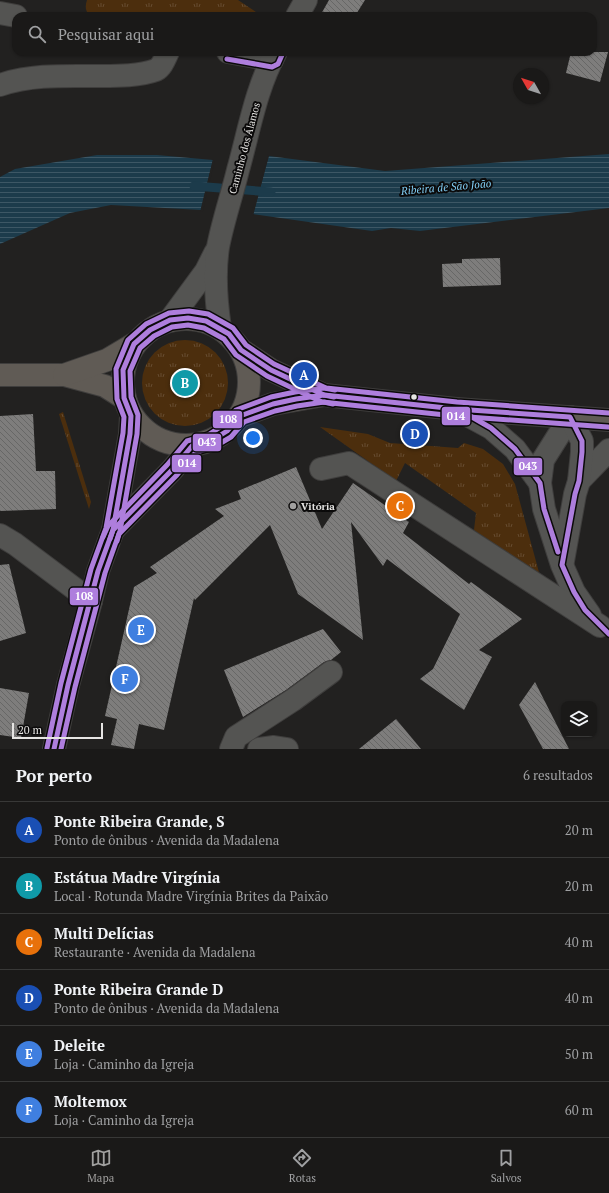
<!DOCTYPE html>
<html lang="pt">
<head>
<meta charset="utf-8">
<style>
  body { margin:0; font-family:"PT Serif",serif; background:#272625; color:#f1f3f6 }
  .controls { position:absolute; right:12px; bottom:12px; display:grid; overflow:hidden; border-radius:8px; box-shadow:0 1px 3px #0004 }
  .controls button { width:36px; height:36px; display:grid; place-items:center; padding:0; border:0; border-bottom:1px solid #383837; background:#1a1918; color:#f1f3f6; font:20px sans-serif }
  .compass { position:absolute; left:513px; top:68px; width:36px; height:36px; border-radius:50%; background:#1a1918; box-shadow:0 1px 3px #0004; rotate:309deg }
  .scale { position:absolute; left:12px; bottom:10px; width:91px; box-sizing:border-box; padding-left:4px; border:2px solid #e6e5e3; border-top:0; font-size:11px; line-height:14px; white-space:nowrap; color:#e6e5e3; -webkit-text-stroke:3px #0b0a0a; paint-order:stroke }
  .you { position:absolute; left:253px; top:438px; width:14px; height:14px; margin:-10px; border:3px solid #fff; border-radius:50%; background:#1a73e8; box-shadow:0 0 0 6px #1a73e833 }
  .badge { display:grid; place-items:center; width:26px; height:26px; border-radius:50%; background:#a1a09f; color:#fff; font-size:13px; font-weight:700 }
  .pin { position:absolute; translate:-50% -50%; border:2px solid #fff; box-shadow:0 1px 4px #0006 }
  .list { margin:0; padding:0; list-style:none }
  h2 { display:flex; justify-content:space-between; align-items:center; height:52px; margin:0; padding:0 16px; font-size:17px }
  h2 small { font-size:13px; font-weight:400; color:#9fa0a2 }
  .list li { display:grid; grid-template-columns:26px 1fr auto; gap:12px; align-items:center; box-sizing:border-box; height:56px; padding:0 16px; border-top:1px solid #383837 }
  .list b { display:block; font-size:15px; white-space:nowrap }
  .list p { margin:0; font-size:13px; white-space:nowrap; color:#9fa0a2 }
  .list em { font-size:13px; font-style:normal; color:#9fa0a2 }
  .icon { flex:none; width:22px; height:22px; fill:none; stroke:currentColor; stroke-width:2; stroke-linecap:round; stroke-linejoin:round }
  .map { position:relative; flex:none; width:609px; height:749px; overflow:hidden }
  .search { position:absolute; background:#1a1918; box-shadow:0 1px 3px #0004; left:12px; right:12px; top:12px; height:44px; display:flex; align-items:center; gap:10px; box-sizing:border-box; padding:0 14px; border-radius:12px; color:#9fa0a2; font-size:15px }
  .sheet { height:388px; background:#1a1918 }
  nav { display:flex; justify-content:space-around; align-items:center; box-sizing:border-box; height:56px; border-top:1px solid #383837; background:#1a1918; font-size:11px; color:#9fa0a2 }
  nav a { display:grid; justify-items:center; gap:2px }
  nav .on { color:#a1a09f }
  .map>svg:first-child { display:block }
</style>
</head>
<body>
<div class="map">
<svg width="609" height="749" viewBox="0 0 609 749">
  <defs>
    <pattern id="grass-tufts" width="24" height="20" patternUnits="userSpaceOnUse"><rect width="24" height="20" fill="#4c2e0d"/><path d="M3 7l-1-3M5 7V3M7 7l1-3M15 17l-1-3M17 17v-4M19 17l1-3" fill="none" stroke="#664c30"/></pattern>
    <pattern id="water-rules" width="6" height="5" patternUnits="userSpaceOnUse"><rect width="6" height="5" fill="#1c3b4b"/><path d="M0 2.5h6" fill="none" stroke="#3d5765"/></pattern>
    <pattern id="building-back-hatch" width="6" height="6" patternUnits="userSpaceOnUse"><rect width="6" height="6" fill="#7e7d7c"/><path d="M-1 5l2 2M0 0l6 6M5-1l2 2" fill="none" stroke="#676766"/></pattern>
  </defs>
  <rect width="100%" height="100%" fill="#222120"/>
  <!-- grass -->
  <g fill="url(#grass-tufts)">
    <path d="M87 0H238L262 16H90C85 11 85 6 87 0Z"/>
    <circle cx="185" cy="383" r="43"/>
    <polygon points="63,412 91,502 89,509 59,414"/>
    <polygon points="320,427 368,434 390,443 458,448 464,443 483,449 503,464 515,484 540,576 474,530 476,513 405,463 396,481"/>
  </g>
  <!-- water -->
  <g fill="url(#water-rules)">
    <polygon points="609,154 609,208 420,231 391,228 372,231 253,214 269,156 385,171"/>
    <polygon points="97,155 157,155 213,160 201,210 111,205 70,213 0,244 0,177 15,169"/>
  </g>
  <!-- pier -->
  <g fill="#222120">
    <polygon points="268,154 269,154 253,216 251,214"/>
    <polygon points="213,159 215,161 208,188 203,211 200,212"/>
  </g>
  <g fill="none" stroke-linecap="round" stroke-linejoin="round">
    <!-- stream -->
    <polyline stroke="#1c3b4b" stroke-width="9" points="194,186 271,192"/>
  </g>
  <!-- building -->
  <g fill="url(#building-back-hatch)">
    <polygon points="329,0 365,0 355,16 320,16"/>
    <polygon points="571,52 608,52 600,82 566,73"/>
    <polygon points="500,258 501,285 443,287 442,264 462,263 462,259"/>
    <polygon points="33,414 36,471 55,471 56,509 0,511 0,416"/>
    <polygon points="296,467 322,529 353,483 409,522 403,533 469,584 471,582 522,619 479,650 492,657 464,710 420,679 433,669 460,614 387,559 383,566 351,522 363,640 298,594 270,525 195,600 194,598 164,730 139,724 134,749 111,745 117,719 105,716 134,587 157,573 150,567 224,516 215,509 241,499 238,491"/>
    <polygon points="9,564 26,633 0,641 0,565"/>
    <polygon points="323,629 341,652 331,660 324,662 286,690 243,717 224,670"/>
    <polygon points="535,682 569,749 543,749 519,705"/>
    <polygon points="0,688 29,693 21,738 0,735"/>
    <polygon points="396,719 421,749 359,749"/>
  </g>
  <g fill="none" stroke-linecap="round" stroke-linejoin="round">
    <!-- minor casing -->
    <g stroke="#3f3e3d" stroke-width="24">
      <g id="minor">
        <polyline points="0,13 16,16"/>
        <polyline points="297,16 306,0"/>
        <polyline points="228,52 272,60"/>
        <path d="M0 85C32 74 67 76 101 76 118 76 140 76 156 70 162 67 165 58 168 52"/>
        <polyline points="170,320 206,271 215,253"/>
        <path d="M220 328C216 301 214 273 218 247 223 221 232 195 238 170 249 131 256 88 276 52"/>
        <polyline points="456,409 491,428 515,449 540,483"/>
        <polyline points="570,417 543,460 540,483 544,509 562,565 574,592 590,615"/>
        <polyline points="321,469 349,463 600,626"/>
        <polyline points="579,481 609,450"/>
        <polyline points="113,530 172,470 192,446"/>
        <polyline points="0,535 15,544 91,601"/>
        <polyline points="563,561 575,494 579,481 582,452 582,441 570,417"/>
        <polyline points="54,749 68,685 91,601 98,571 113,530 130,434 131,416"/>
        <polyline points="231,749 236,737 293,700 331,672"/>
        <polyline points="259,749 274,747 287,749"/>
      </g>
    </g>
    <!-- major casing -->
    <g stroke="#3f3e3d" stroke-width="24">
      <g id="major">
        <circle cx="186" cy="382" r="63"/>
        <polyline points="241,350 271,370 324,395 456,409 609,420"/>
        <polyline points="0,375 64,375 105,386 124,398"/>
        <polyline points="64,375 107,360 134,344"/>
        <polyline points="240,416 273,404 324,395"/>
      </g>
    </g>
    <!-- minor -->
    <use href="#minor" stroke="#545452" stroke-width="22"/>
    <!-- major -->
    <use href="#major" stroke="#605b55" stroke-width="22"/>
    <!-- bus-1 casing -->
    <g stroke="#0b0a0a" stroke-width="8">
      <g id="bus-1">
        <polyline points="458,409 491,428 515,449 540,483 544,509 558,552"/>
        <polyline points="110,539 113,530 172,470 192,446 211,441 227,431 240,416 273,404 296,399 324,395 334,397"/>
        <polyline points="54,749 68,685 98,571 113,530 130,434 131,416 124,398 123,370 134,344 150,330 170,320 188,318 206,321 229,334 241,350 271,370 324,395 456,409 570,417 582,441 582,452 579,481 575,494 562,565 574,592 585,610 609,634"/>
      </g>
    </g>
    <!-- bus-2 casing -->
    <g stroke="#0b0a0a" stroke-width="8">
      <g id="bus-2">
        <polyline points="227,59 272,67 278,64 282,55"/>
        <polyline points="117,541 119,534 177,475 196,452 214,447 231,437 244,422 275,411 297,406 324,402 333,404"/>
        <polyline points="61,749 75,687 105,573 120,531 137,434 138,415 131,397 130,371 140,348 154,336 172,327 188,325 204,328 224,339 236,355 267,376 322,402 455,416 608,427"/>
      </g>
    </g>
    <!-- bus-3 casing -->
    <g stroke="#0b0a0a" stroke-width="8">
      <g id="bus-3">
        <polyline points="103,537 108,526 167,465 187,441 208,435 222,426 236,410 271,397 295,392 324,388 335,390"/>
        <polyline points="47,748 61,683 91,569 106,528 123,433 124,417 117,399 116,369 128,340 146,324 169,313 189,311 208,314 233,328 246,345 274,364 326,388 457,402 609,413"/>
      </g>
    </g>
    <!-- bus-1 -->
    <use href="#bus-1" stroke="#ae7edd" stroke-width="5"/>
    <!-- bus-2 -->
    <use href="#bus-2" stroke="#ae7edd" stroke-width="5"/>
    <!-- bus-3 -->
    <use href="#bus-3" stroke="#ae7edd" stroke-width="5"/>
  </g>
  <!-- markers -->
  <circle fill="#e6e5e3" stroke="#0b0a0a" stroke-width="1.5" cx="414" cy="397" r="3.5"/>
  <circle fill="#a1a09f" stroke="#0b0a0a" stroke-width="1.5" cx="293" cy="506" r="4"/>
  <g text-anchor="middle" stroke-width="4" stroke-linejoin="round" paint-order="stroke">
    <!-- street labels -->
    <g font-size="10" fill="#e6e5e3" stroke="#0b0a0a">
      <text transform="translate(244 148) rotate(-75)" y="4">Caminho dos Álamos</text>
    </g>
    <!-- poi labels -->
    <g font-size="10" font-weight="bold" fill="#e6e5e3" stroke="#0b0a0a" text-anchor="start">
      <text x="301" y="510">Vitória</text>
    </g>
    <!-- water labels -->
    <g font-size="11" font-style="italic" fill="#80ccf3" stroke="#0b0a0a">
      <text transform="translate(446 187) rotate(-5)" y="4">Ribeira de São João</text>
    </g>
  </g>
  <g stroke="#0b0a0a" stroke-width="1.5">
    <rect x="441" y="406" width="30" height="20" rx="4" fill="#ae7edd"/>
    <rect x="212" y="410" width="31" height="19" rx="4" fill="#ae7edd"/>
    <rect x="192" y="433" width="30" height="19" rx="4" fill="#ae7edd"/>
    <rect x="171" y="454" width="31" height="19" rx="4" fill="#ae7edd"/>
    <rect x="513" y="457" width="30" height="19" rx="4" fill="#ae7edd"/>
    <rect x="69" y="587" width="30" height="19" rx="4" fill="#ae7edd"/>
  </g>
  <g font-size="11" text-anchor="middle" font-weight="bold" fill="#fff">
    <text x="456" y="420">014</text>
    <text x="228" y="423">108</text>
    <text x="207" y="446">043</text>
    <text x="187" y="467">014</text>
    <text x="528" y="470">043</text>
    <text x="84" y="600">108</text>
  </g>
</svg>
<div class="controls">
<button><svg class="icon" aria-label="layers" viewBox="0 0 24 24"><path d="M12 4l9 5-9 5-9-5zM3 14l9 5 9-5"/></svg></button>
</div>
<svg class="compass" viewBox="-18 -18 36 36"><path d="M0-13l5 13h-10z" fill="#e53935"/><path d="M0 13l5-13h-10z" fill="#9fa0a2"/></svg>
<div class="scale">20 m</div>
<div class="you"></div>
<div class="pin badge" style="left:304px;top:375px;background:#1a4fb4">A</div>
<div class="pin badge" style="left:185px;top:383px;background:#0f9aa8">B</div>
<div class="pin badge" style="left:400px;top:506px;background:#e8710a">C</div>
<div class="pin badge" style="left:415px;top:434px;background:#1a4fb4">D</div>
<div class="pin badge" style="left:141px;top:630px;background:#3f7fe0">E</div>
<div class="pin badge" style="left:125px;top:679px;background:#3f7fe0">F</div>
<div class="search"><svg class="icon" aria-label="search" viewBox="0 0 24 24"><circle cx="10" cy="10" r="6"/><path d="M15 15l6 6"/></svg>Pesquisar aqui</div>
</div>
<section class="sheet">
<h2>Por perto<small>6 resultados</small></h2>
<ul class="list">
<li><span class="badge" style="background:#1a4fb4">A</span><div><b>Ponte Ribeira Grande, S</b><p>Ponto de ônibus · Avenida da Madalena</p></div><em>20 m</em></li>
<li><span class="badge" style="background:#0f9aa8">B</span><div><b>Estátua Madre Virgínia</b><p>Local · Rotunda Madre Virgínia Brites da Paixão</p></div><em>20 m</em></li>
<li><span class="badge" style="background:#e8710a">C</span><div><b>Multi Delícias</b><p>Restaurante · Avenida da Madalena</p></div><em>40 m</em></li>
<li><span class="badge" style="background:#1a4fb4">D</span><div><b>Ponte Ribeira Grande D</b><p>Ponto de ônibus · Avenida da Madalena</p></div><em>40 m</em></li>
<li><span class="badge" style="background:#3f7fe0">E</span><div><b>Deleite</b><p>Loja · Caminho da Igreja</p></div><em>50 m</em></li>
<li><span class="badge" style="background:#3f7fe0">F</span><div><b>Moltemox</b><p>Loja · Caminho da Igreja</p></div><em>60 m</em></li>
</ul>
</section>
<nav>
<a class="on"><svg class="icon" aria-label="map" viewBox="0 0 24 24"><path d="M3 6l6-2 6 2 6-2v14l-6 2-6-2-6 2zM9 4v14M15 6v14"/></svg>Mapa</a>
<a><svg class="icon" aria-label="directions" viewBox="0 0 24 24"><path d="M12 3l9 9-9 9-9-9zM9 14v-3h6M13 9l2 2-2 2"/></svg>Rotas</a>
<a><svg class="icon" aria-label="saved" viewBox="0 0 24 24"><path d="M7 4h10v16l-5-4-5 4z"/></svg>Salvos</a>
</nav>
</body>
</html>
